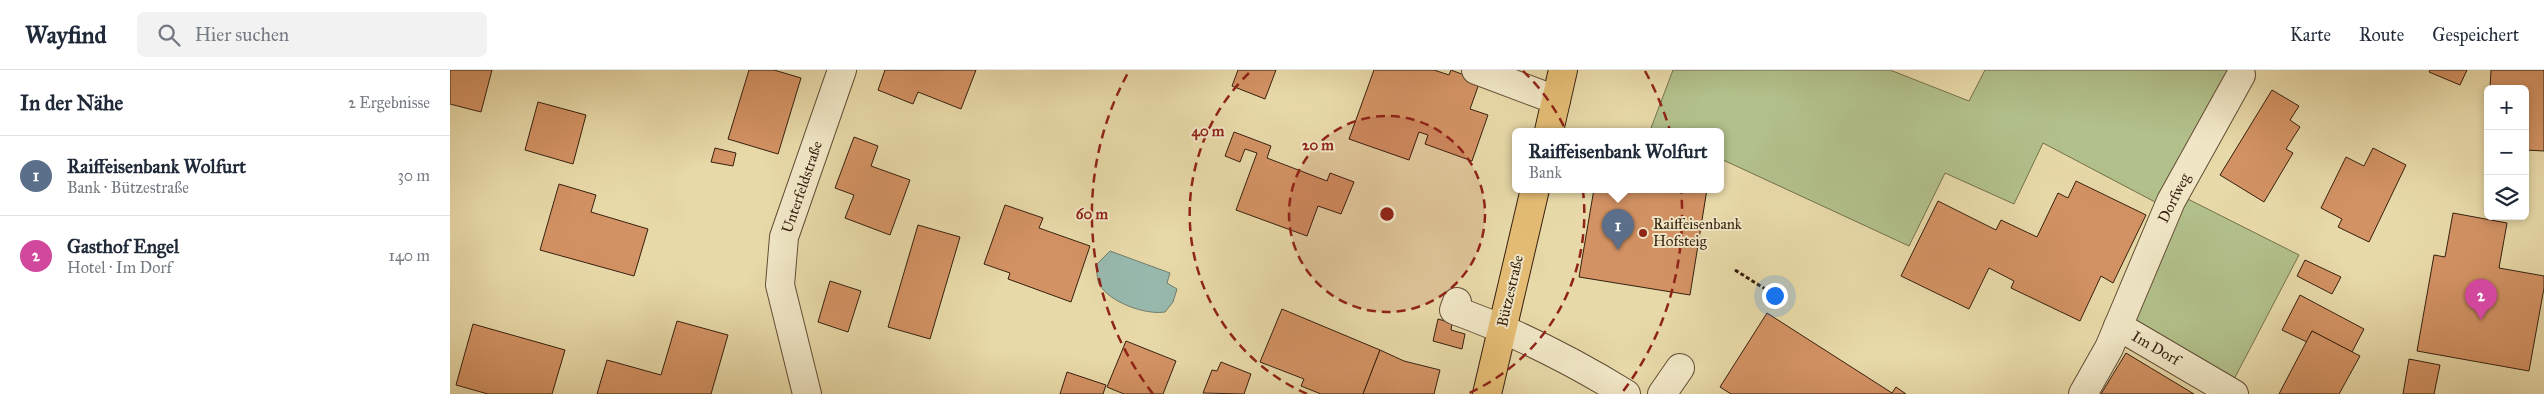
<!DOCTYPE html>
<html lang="de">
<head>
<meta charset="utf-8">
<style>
  body { margin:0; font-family:"IM FELL Great Primer",serif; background:#f2f2f3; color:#1f2937 }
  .controls { position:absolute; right:15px; top:15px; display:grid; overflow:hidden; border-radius:8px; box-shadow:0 2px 8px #0003 }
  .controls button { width:45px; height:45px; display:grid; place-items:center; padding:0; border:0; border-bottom:1px solid #e0e1e3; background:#fff; color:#1f2937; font:25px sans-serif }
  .you { position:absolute; left:1324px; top:225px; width:18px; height:18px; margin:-12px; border:4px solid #fff; border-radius:50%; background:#1a73e8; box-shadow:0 0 0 8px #1a73e833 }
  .badge { display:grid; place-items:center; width:32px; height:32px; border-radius:50%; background:#8f2418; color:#fff; font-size:16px; font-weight:700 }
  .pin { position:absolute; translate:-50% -41px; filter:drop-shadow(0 1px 2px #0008) }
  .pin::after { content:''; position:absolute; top:26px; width:18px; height:15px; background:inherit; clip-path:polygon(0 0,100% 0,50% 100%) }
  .popup { position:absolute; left:1062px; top:58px; width:212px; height:65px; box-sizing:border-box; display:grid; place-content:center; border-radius:8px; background:#fff; filter:drop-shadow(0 1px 4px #0005); font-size:16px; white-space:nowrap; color:#747a83 }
  .popup b { font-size:19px; color:#1f2937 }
  .popup::after { content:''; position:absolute; left:50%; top:100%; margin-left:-10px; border:10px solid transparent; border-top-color:#fff }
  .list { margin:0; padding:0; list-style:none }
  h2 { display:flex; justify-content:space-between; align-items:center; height:65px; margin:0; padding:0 20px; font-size:21px }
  h2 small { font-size:16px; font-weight:400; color:#747a83 }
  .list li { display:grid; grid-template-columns:32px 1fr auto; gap:15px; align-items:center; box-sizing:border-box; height:80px; padding:0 20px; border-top:1px solid #e0e1e3 }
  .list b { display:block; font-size:19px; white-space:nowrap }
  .list p { margin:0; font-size:16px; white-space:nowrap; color:#747a83 }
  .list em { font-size:16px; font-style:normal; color:#747a83 }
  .icon { flex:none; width:28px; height:28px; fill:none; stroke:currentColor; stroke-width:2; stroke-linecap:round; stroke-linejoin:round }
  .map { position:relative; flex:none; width:2094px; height:324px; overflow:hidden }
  header { display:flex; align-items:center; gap:30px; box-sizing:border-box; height:70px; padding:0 25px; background:#fff; border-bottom:1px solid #e0e1e3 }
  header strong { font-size:24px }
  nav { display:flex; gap:28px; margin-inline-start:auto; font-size:18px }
  .search { width:350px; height:45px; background:#f2f2f3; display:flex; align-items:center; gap:12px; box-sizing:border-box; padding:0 18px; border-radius:8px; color:#747a83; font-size:19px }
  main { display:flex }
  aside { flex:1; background:#fff }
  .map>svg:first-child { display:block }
</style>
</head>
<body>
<header>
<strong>Wayfind</strong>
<div class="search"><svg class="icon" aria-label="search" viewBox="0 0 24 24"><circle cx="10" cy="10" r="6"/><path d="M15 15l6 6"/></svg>Hier suchen</div>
<nav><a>Karte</a><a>Route</a><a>Gespeichert</a></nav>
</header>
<main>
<aside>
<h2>In der Nähe<small>2 Ergebnisse</small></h2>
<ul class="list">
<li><span class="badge" style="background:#5c6f8a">1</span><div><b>Raiffeisenbank Wolfurt</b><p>Bank · Bützestraße</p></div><em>30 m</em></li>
<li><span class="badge" style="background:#d1479c">2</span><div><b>Gasthof Engel</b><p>Hotel · Im Dorf</p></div><em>140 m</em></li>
</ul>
</aside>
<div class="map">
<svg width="2094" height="324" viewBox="0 0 2094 324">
  <rect width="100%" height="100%" fill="#e8d9a8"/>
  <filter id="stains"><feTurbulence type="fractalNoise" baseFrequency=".004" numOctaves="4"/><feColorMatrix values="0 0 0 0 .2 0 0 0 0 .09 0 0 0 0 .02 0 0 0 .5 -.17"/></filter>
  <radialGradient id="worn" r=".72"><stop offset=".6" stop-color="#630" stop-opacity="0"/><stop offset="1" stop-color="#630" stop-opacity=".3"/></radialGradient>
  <!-- green -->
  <polygon fill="#b2c08b" stroke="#74704d" points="1223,0 1440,0 1519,31 1535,0 1787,0 1722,121 1849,185 1781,315 1674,253 1724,142 1593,73 1564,134 1495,103 1459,176 1271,89 1270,61 1209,61 1201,58"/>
  <!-- water -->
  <path fill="#98b9ae" stroke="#717c6e" d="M660 181 720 203 717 213 727 219 723 232 715 242C696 245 660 233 649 214 647 210 647 200 646 195Z"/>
  <!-- building -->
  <g fill="#d39263" stroke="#36200f">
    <polygon points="0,0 42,0 31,42 0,34"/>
    <polygon points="299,0 324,0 351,8 328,84 278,69"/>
    <polygon points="435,0 526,0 511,39 468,22 463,34 428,20"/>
    <polygon points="788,0 826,0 815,29 782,16"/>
    <polygon points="924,0 984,0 999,5 1001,0 1030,11 1020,39 1038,45 1022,91 975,74 978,65 969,62 959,90 899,69"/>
    <polygon points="1980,0 2017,0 2010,15 1979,2"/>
    <polygon points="2041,0 2094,0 2094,81 2075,80 2075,19 2040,19"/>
    <polygon points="1822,20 1849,36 1840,50 1850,57 1836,79 1843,83 1814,132 1770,105"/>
    <polygon points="88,32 136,45 123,94 75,80"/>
    <polygon points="784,62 821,76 817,88 877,111 880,103 904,112 891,144 868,136 857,166 786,140 807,83 795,79 790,92 775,86"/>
    <polygon points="404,67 428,76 421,96 460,110 440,165 395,148 404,125 385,118"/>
    <polygon points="265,78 286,83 283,96 261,92"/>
    <polygon points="1923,78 1956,95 1919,172 1888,157 1892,149 1871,138 1896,87 1914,96"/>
    <polygon points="1626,111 1696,145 1663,213 1651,206 1630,251 1561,218 1564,211 1539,198 1519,239 1451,206 1488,131 1546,160 1551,150 1587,167 1608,123 1618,128"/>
    <polygon points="109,114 146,125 141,142 198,159 184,206 90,180"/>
    <polygon points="1144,119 1257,119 1240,225 1129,207"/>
    <polygon points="555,135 593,148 589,158 640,176 621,232 558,209 560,203 534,194"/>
    <polygon points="2003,143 2057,153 2049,198 2094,206 2094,218 2079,301 1967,281 1984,185 1995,187"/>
    <polygon points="468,155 510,167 480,269 438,257"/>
    <polygon points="1855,190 1891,207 1882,224 1847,206"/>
    <polygon points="380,211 411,221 398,262 368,252"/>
    <polygon points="1850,225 1914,259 1902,282 1862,261 1857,272 1832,260"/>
    <polygon points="832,239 930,280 913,324 871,324 851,316 854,309 810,292"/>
    <polygon points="1317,243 1442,323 1446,317 1456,324 1281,324 1270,317"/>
    <polygon points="988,249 1002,253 1001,260 1015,264 1012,279 983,271"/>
    <polygon points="227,251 278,265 261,324 147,324 157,290 211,305"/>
    <polygon points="23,254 115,280 102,324 38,324 6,315"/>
    <polygon points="1862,261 1910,286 1889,324 1829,324"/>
    <polygon points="676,271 726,291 713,324 674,324 657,317"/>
    <polygon points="930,280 954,291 990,300 984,324 913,324"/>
    <polygon points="1676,283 1744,324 1651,324"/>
    <polygon points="1959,289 1990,295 1984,324 1953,324"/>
    <polygon points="771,292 801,304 794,324 753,323 762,300 767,301"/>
    <polygon points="617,302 656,315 653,324 610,324"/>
  </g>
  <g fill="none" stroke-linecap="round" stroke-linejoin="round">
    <!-- minor casing -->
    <g stroke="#624e35" stroke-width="30">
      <g id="minor">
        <polyline points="1026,0 1106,30"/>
        <path d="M1007 232 1004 240C1065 262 1121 290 1176 324"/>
        <polyline points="1668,256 1784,324"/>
        <polyline points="357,324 330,215 334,167 392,0"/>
        <polyline points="1212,324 1230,298"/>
        <polyline points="1633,324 1659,278 1721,131 1791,5"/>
      </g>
    </g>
    <!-- major casing -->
    <g stroke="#36200f" stroke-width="30">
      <g id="major">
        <polyline points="1099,61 1113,0"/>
        <polyline points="1037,324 1085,119"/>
      </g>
    </g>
    <!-- path -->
    <polyline stroke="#36200f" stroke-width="3" stroke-dasharray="4 2.5" stroke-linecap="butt" points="1285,200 1331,229"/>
    <!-- minor -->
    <use href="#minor" stroke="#f0e6c6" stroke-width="28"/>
    <!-- major -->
    <use href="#major" stroke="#e4bc74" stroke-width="28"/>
  </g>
  <!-- distance rings -->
  <circle cx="937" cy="144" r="98" fill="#8f2418" fill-opacity=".12"/>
  <g fill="none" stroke="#8f2418" stroke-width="2.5" stroke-dasharray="9 6">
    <circle cx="937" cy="144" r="98"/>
    <path d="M857 324A197 197 0 0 1 801 1M1073 1A197 197 0 0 1 1017 324"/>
    <path d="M703 324A295 295 0 0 1 679 1M1195 1A295 295 0 0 1 1171 324"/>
  </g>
  <!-- markers -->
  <circle fill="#8f2418" stroke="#f0e6c6" stroke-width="2" cx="1193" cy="163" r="5"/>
  <g text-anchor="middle" stroke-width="4" stroke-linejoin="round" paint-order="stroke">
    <!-- street labels -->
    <g font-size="15" fill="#36200f" stroke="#f0e6c6">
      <text transform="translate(352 117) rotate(-71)" y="5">Unterfeldstraße</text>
      <text transform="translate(1724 128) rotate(-63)" y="5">Dorfweg</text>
      <text transform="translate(1060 221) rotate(-77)" y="5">Bützestraße</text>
      <text transform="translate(1706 278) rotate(30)" y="5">Im Dorf</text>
    </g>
    <!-- poi labels -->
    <g font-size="15" fill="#36200f" stroke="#f0e6c6" text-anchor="start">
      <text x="1203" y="159">Raiffeisenbank<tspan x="1203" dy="17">Hofsteig</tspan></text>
    </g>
  </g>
  <circle cx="937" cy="144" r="8" fill="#8f2418" stroke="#f0e6c6" stroke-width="2.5"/>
  <g font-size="15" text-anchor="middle" font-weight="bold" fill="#8f2418" stroke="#f0e6c6" stroke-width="4" stroke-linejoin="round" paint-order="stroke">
    <text x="758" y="66">40 m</text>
    <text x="868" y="80">20 m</text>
    <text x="642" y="149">60 m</text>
  </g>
  <rect width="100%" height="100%" filter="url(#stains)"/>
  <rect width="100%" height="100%" fill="url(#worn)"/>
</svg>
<div class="controls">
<button>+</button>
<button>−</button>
<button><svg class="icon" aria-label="layers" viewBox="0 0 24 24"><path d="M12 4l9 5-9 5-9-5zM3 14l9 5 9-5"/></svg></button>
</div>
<div class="you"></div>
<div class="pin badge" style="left:1168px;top:180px;background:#5c6f8a">1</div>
<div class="popup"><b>Raiffeisenbank Wolfurt</b>Bank</div>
<div class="pin badge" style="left:2031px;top:250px;background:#d1479c">2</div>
</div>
</main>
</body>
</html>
